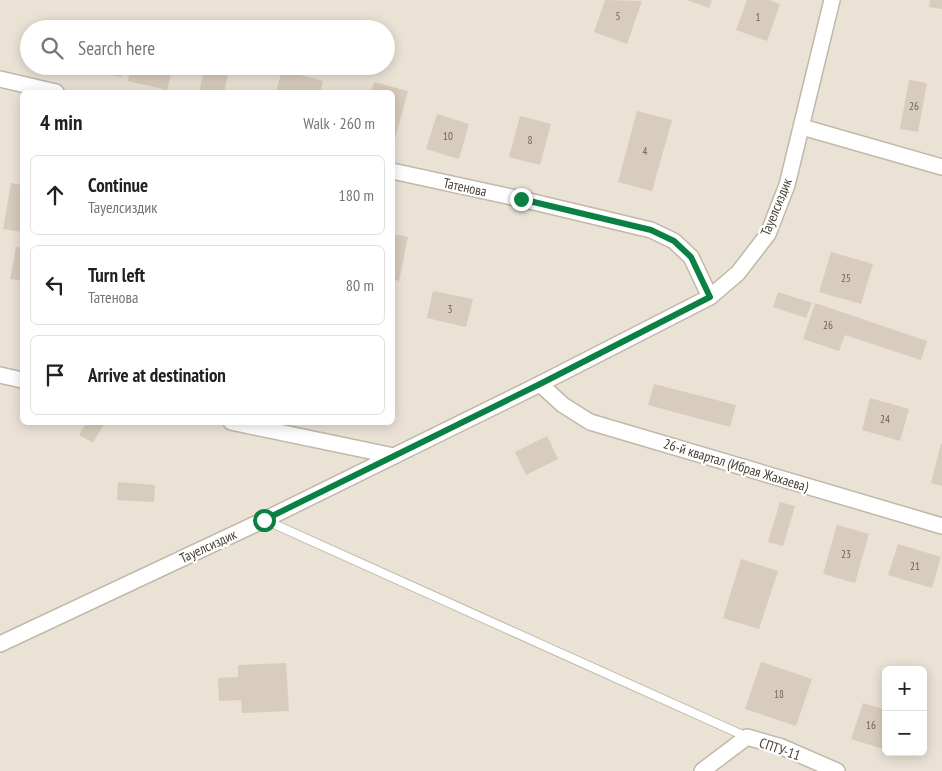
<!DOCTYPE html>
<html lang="en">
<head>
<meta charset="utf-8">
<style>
  body { margin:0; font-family:"PT Sans Narrow",sans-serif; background:#f6f6f6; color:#202124 }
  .controls { position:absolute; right:15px; bottom:15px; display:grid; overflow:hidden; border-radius:8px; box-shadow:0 2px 12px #0003 }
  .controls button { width:45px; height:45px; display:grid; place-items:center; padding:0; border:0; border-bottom:1px solid #e0e0e0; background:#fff; color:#202124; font:25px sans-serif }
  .stop { position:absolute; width:15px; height:15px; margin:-11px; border:4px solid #0b8043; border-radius:50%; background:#fff }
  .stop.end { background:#0b8043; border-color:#fff; box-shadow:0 1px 5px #0008 }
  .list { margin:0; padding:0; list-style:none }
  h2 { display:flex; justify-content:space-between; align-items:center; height:65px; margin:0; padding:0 20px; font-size:21px }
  h2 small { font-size:16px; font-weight:400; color:#757577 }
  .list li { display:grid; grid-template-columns:32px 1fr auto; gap:15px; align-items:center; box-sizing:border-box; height:80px; margin:0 10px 10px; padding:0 10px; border:1px solid #e0e0e0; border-radius:8px }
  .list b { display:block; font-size:19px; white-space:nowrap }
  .list p { margin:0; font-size:16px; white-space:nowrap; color:#757577 }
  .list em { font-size:16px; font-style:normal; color:#757577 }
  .icon { flex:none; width:28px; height:28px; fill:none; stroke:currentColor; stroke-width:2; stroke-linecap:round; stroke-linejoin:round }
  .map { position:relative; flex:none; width:942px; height:771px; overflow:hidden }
  .search { position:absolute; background:#fff; box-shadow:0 2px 12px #0003; left:20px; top:20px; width:375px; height:55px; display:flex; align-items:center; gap:12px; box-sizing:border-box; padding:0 18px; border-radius:28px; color:#757577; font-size:19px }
  .panel { position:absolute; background:#fff; box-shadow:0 2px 12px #0003; left:20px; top:90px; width:375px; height:335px; border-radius:8px }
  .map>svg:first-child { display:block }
</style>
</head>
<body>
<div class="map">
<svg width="942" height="771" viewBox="0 0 942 771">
  <rect width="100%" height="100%" fill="#f5f1e8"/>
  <!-- residential -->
  <path fill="#eae2d5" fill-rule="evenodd" d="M0 0H942V771H0ZM29 29H386V66H29ZM22 92H392V422H22ZM886 670H923V752H886Z"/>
  <!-- building -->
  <g fill="#d8ccbc">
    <polygon points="605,0 642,1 627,44 594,32"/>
    <polygon points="687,0 712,0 709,8"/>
    <polygon points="747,0 769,0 780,4 767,41 736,30"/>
    <polygon points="930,0 942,0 942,9 929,7"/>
    <polygon points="76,66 123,66 121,77 76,69"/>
    <polygon points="131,66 173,66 167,90 128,81"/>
    <polygon points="205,66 230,66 224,92 199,92"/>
    <polygon points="282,70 323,81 320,92 276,92"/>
    <polygon points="909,80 927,83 918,132 900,129"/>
    <polygon points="374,82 408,91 393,146 392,92 371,92"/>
    <polygon points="637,111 672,120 652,191 618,182"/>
    <polygon points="437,114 469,124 459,159 426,149"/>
    <polygon points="520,116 551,124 540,165 509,157"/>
    <polygon points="11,183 22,185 22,232 3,229"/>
    <polygon points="392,234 408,237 399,281 392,279"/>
    <polygon points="16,247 22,248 22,281 10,279"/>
    <polygon points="831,252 873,264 861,304 819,292"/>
    <polygon points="433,291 473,299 466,327 427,318"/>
    <polygon points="778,292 812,303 806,318 773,307"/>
    <polygon points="815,303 927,341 921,360 845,335 839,351 803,339"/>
    <polygon points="654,384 736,405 730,427 648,405"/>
    <polygon points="870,398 909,409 900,441 862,430"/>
    <polygon points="87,422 105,422 93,443 79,435"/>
    <polygon points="547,436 558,459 526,475 515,452"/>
    <polygon points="941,444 942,444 942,486 931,483"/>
    <polygon points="118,482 155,485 154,502 117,500"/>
    <polygon points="780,502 795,506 783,546 768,542"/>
    <polygon points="837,525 869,534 855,583 823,574"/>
    <polygon points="898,544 941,557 932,588 888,575"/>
    <polygon points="741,559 778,571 759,629 723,618"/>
    <polygon points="761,662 812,679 796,726 745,709"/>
    <polygon points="286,663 289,711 242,713 241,700 219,701 218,678 238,677 238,665"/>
    <polygon points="863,703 886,710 886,750 851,739"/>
  </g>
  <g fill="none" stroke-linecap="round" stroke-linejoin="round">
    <!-- lane casing -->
    <g stroke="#c2b8a9" stroke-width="10">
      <polyline id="lane" points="265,520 747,737"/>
    </g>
    <!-- street casing -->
    <g stroke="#c2b8a9" stroke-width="18">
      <g id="street">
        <polyline points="0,79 56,92"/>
        <polyline points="802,127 942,167"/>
        <polyline points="392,171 521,199 651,230 674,241 691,257 710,297"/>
        <polyline points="0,375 22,380"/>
        <polyline points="540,384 563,405 590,422 942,526"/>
        <polyline points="231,422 394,456"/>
        <polyline points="0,644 264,520 540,384 710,297 738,273 768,234 787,185 832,0"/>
        <polyline points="702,771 747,737 782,747 837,771"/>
      </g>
    </g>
    <!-- lane -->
    <use href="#lane" stroke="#fff" stroke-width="8"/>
    <!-- street -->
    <use href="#street" stroke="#fff" stroke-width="15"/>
  </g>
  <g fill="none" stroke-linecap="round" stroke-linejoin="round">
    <!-- route -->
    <polyline stroke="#0b8043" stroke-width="6" points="264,520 540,384 710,297 691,257 674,241 651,230 521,199"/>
  </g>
  <g text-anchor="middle" stroke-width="4.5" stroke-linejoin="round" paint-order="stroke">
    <!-- number labels -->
    <g font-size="11" fill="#6d6458">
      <text x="618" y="20">5</text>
      <text x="758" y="21">1</text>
      <text x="914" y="110">26</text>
      <text x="448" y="140">10</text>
      <text x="530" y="144">8</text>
      <text x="645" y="155">4</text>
      <text x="846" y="282">25</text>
      <text x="450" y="313">3</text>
      <text x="828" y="329">26</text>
      <text x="885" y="423">24</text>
      <text x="846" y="558">23</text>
      <text x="915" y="570">21</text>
      <text x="779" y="698">18</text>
      <text x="871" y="729">16</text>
    </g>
    <!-- street labels -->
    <g font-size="14" fill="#494136" stroke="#fff">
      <text transform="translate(465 187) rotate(12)" y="5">Татенова</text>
      <text transform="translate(776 207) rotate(-68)" y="5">Тауелсиздик</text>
      <text transform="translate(736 465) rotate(17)" y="5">26-й квартал (Ибрая Жахаева)</text>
      <text transform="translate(208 546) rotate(-25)" y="5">Тауелсиздик</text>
      <text transform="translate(780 749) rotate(19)" y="5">СПТУ-11</text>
    </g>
  </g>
</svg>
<div class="controls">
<button>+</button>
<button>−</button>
</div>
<div class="stop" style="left:264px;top:520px"></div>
<div class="stop end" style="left:521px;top:199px"></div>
<div class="search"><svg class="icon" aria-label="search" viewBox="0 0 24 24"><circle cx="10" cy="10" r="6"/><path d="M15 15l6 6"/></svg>Search here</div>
<section class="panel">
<h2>4 min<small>Walk · 260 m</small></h2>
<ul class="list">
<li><svg class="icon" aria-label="ahead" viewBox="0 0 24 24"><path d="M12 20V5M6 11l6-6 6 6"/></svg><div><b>Continue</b><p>Тауелсиздик</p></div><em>180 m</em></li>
<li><svg class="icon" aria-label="left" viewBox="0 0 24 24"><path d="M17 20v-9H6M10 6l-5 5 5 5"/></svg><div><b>Turn left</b><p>Татенова</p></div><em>80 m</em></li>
<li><svg class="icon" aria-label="arrive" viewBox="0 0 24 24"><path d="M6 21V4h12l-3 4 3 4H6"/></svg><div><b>Arrive at destination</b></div></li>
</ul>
</section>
</div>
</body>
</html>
